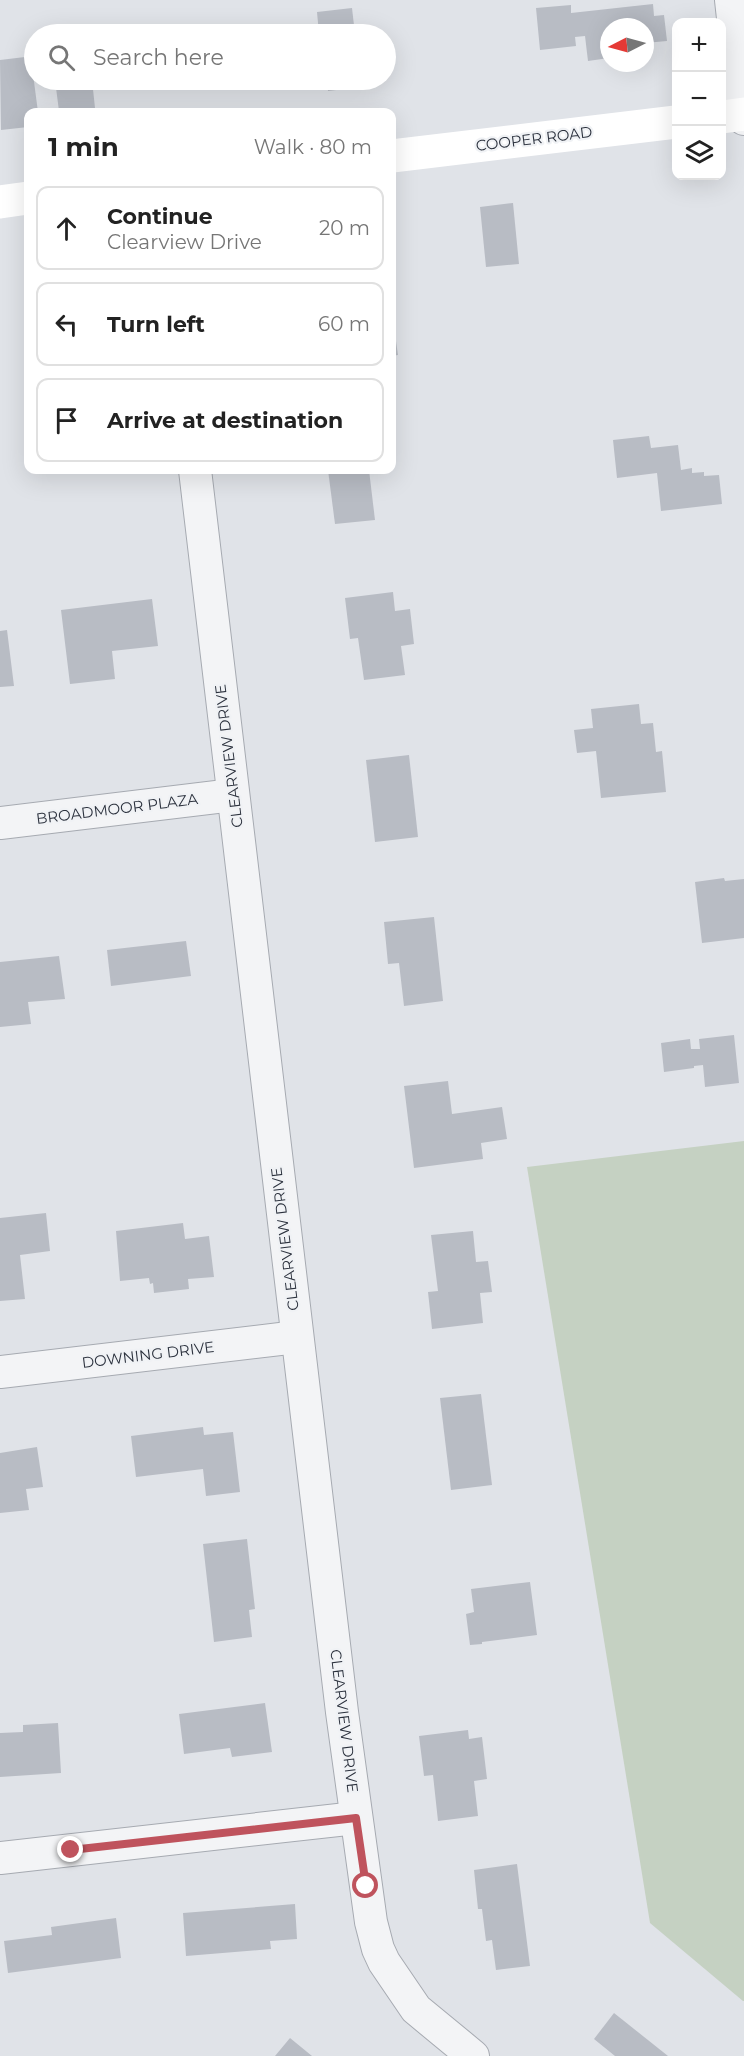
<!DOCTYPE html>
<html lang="en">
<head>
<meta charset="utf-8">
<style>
  body { margin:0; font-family:Montserrat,sans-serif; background:#f6f6f6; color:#222 }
  .controls { position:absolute; right:18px; top:18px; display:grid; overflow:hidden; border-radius:12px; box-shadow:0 6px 24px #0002 }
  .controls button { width:54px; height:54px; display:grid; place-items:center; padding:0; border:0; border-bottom:2px solid #e0e0e0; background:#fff; color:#222; font:30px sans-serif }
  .compass { position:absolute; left:600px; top:18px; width:54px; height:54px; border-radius:50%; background:#fff; box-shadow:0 6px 24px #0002; rotate:264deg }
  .stop { position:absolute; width:18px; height:18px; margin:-14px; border:4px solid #bf535d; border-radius:50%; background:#fff }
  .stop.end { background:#bf535d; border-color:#fff; box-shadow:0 2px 6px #0008 }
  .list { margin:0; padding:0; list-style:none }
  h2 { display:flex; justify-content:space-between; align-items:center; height:78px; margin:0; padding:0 24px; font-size:26px }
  h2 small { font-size:20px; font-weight:400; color:#767676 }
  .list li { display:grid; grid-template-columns:39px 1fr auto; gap:18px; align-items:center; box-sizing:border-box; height:84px; margin:0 12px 12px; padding:0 12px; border:2px solid #e0e0e0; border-radius:12px }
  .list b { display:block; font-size:22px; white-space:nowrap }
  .list p { margin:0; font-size:20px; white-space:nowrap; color:#767676 }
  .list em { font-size:20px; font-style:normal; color:#767676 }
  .icon { flex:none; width:33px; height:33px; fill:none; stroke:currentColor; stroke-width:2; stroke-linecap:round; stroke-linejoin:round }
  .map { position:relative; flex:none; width:744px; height:2056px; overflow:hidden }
  .search { position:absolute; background:#fff; box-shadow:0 6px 24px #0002; left:24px; top:24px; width:372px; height:66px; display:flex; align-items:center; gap:15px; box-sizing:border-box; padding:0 21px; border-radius:33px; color:#767676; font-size:22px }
  .panel { position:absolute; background:#fff; box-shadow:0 6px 24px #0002; left:24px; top:108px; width:372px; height:366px; border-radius:12px }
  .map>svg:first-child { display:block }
</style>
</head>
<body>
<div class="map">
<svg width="744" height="2056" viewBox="0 0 744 2056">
  <rect width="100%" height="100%" fill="#e0e3e8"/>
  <!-- green -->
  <polygon fill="#c5d1c2" points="744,1141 744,2001 743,2001 650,1923 527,1167"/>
  <!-- building -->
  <g fill="#b8bcc4">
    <polygon points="653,4 654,16 664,15 667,41 645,43 645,27 609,27 609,58 588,61 585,36 575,37 576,46 540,50 536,8 571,5 571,13"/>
    <polygon points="352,8 355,34 319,34 317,12"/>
    <polygon points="25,57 25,59 31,59 38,112 28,112 28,127 1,130 0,60"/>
    <polygon points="55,80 92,80 95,108 93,108 93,112 59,111"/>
    <polygon points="327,80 360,80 361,87 328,91"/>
    <polygon points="513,203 519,264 486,267 480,207"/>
    <polygon points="392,314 398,355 392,356"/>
    <polygon points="649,436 651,448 678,445 681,470 692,468 692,473 704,472 704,476 719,475 722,504 661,511 657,473 617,478 613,440"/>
    <polygon points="328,470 369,470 375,520 335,524"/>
    <polygon points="393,592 395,611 410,609 414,644 401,646 405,675 364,680 358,638 350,639 345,598"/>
    <polygon points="152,599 158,646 112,651 115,679 70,684 61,610"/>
    <polygon points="7,630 14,686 0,687 0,631"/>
    <polygon points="639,704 641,724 653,723 656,752 662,751 666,792 601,798 596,751 577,753 574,730 593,728 591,709"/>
    <polygon points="409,755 418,837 375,842 366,760"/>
    <polygon points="724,878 725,881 744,879 744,938 702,943 695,882"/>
    <polygon points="434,917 443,1001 404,1006 399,963 388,964 384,922"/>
    <polygon points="186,941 191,976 111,986 107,950"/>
    <polygon points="59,956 65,999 28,1002 31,1024 0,1027 0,962"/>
    <polygon points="734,1035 739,1083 705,1087 703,1065 694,1066 694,1068 664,1072 661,1043 690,1039 691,1049 700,1049 699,1039"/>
    <polygon points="448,1081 452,1114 502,1107 507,1139 481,1143 483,1159 414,1168 404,1086"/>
    <polygon points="46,1213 50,1251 20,1255 25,1299 0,1301 0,1218"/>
    <polygon points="183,1223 185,1239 209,1236 214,1277 188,1279 189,1289 154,1293 153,1283 150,1284 149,1278 120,1281 116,1231"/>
    <polygon points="473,1231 476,1262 488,1261 492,1292 480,1293 483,1323 432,1329 428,1292 438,1291 431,1235"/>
    <polygon points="481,1394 492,1485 451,1490 440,1398"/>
    <polygon points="203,1427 204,1435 233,1432 240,1492 206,1496 203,1469 136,1477 131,1436"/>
    <polygon points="37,1447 43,1487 26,1489 29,1510 0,1513 0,1453"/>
    <polygon points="247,1539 255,1609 249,1610 252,1637 214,1642 203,1544"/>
    <polygon points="530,1582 537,1635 482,1642 482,1644 470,1645 466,1614 474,1612 471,1589"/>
    <polygon points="265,1703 272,1752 232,1757 230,1748 184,1754 179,1714"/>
    <polygon points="58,1723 61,1773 0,1777 0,1733 23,1732 23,1725"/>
    <polygon points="468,1730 469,1739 482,1737 487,1779 474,1781 478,1816 438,1821 433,1775 424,1776 419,1736"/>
    <polygon points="517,1864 530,1966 496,1970 492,1940 486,1941 482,1909 478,1909 474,1870"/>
    <polygon points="295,1904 297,1939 270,1941 271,1949 186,1956 183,1913"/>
    <polygon points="116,1918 121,1958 8,1973 4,1941 52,1935 51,1927"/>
    <polygon points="614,2013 668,2056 615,2056 594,2039"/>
    <polygon points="290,2038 312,2056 275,2056"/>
  </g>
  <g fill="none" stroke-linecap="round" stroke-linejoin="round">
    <!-- street casing -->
    <g stroke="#a6aab1" stroke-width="34">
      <g id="street">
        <polyline points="731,0 744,119"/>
        <polyline points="195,470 342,1712 371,1922 378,1949 384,1962 416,2009 473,2056"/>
        <polyline points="0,823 233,795"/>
        <polyline points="0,1372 297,1337"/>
        <polyline points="0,1858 356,1818"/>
      </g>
    </g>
    <!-- street -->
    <use href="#street" stroke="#f3f4f6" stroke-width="32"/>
    <!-- secondary -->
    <g stroke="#fff" stroke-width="33">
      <polyline points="722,117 744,114"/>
      <polyline points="392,156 676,122"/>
      <polyline points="0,202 28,198"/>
    </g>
  </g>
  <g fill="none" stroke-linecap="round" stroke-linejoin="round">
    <!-- route -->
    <polyline stroke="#bf535d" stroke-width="8" points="71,1850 356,1818 366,1886"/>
  </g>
  <g text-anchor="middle" stroke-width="4.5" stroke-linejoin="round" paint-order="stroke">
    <!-- street labels -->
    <g font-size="15" fill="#2b313d" stroke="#f0f2f5">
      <text transform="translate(534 139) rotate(-7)" y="5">COOPER ROAD</text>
      <text transform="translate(229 756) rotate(-97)" y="5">CLEARVIEW DRIVE</text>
      <text transform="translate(117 809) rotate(-7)" y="5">BROADMOOR PLAZA</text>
      <text transform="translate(285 1239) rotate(-97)" y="5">CLEARVIEW DRIVE</text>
      <text transform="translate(148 1355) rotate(-7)" y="5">DOWNING DRIVE</text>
      <text transform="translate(344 1721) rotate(83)" y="5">CLEARVIEW DRIVE</text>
    </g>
  </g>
</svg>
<div class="controls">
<button>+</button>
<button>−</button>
<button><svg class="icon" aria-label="layers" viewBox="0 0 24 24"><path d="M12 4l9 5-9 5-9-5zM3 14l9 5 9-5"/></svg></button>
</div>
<svg class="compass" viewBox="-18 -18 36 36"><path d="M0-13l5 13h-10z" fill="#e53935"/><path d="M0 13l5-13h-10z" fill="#767676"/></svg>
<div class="stop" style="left:366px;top:1886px"></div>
<div class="stop end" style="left:71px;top:1850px"></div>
<div class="search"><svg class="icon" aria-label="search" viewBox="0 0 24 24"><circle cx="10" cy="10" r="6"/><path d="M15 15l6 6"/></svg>Search here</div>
<section class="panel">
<h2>1 min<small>Walk · 80 m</small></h2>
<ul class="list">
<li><svg class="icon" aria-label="ahead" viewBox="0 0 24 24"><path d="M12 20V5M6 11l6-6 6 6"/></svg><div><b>Continue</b><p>Clearview Drive</p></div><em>20 m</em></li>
<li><svg class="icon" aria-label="left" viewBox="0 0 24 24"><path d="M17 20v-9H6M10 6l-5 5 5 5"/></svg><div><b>Turn left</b></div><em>60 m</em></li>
<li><svg class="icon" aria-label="arrive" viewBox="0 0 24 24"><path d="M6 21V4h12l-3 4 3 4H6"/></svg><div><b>Arrive at destination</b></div></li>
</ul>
</section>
</div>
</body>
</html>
